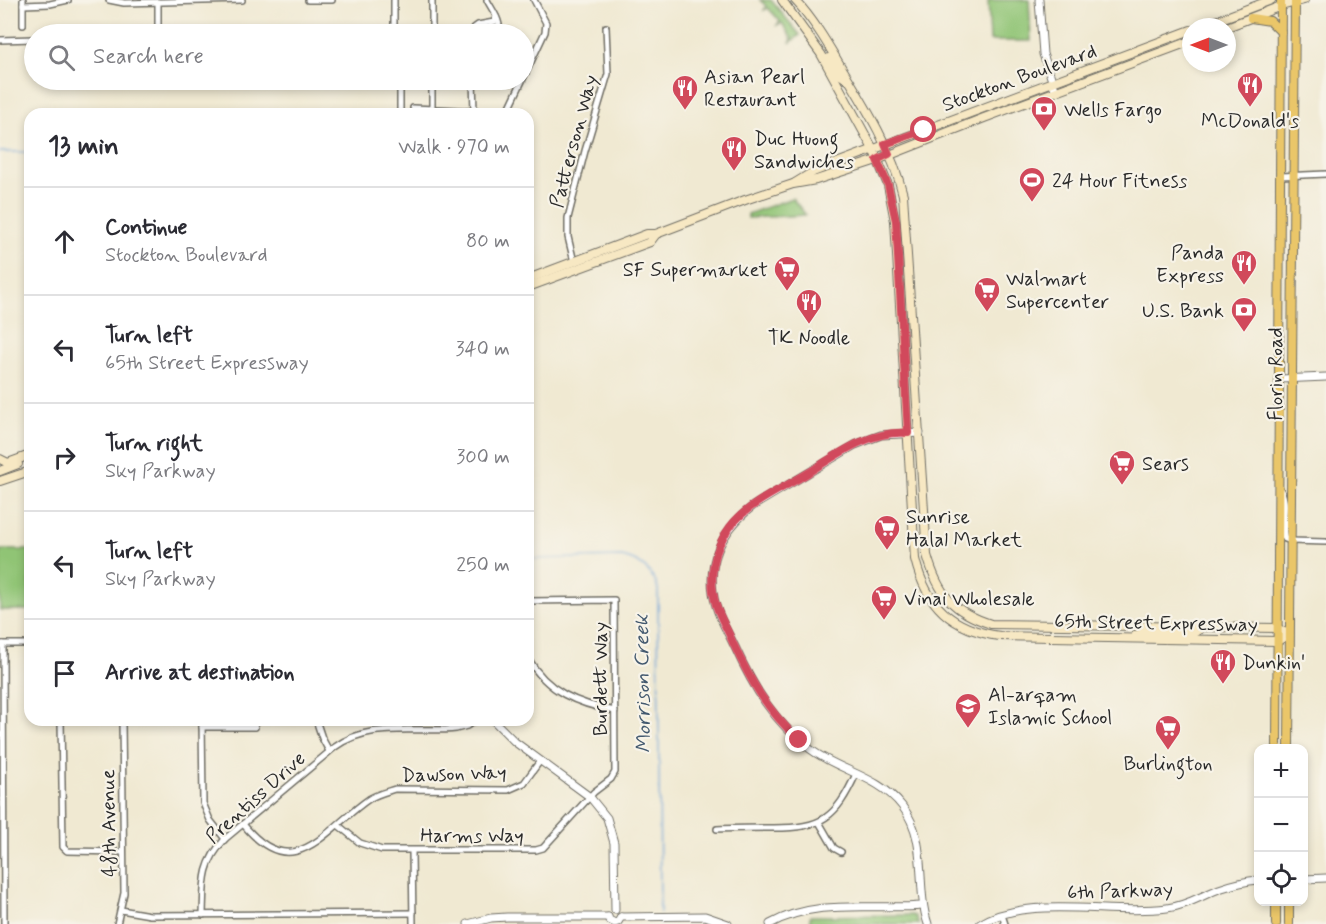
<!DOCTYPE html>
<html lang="en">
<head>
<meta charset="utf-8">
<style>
  body { margin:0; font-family:Mynerve,sans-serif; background:#f2f2f3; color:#2b2b33 }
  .controls { position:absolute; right:18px; bottom:18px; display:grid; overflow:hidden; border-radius:12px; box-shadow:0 3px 9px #0003 }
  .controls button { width:54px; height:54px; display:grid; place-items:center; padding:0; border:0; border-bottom:2px solid #e1e1e2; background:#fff; color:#2b2b33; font:30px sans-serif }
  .compass { position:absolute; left:1182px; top:18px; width:54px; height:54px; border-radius:50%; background:#fff; box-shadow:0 3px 9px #0003; rotate:270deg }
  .stop { position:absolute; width:18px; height:18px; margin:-14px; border:4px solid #d1495b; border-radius:50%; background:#fff }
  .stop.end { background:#d1495b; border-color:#fff; box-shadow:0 2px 6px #0008 }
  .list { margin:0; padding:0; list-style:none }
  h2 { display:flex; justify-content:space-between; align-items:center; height:78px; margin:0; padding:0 24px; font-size:26px }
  h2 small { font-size:20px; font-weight:400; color:#7c7c81 }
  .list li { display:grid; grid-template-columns:39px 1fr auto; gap:18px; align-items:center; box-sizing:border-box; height:108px; padding:0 24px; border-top:2px solid #e1e1e2 }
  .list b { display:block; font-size:22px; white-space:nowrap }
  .list p { margin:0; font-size:20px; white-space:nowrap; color:#7c7c81 }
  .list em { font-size:20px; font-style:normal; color:#7c7c81 }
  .icon { flex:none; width:33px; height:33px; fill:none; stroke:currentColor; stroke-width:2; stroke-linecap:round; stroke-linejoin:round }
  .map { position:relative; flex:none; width:1326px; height:924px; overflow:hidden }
  .search { position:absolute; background:#fff; box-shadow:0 3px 9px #0003; left:24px; top:24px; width:510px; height:66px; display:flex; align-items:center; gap:15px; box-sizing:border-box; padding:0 21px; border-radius:33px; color:#7c7c81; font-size:22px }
  .panel { position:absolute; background:#fff; box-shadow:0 3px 9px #0003; left:24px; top:108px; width:510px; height:618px; border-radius:18px }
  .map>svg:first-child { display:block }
</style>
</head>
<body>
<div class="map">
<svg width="1326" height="924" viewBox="0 0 1326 924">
  <rect width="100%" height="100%" fill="#f7f3e8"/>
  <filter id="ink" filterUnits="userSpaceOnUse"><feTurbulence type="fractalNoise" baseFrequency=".0167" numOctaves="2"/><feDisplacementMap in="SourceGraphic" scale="12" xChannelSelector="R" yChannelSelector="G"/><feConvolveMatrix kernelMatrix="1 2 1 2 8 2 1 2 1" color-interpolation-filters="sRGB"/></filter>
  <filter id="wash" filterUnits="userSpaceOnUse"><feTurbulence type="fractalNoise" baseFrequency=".008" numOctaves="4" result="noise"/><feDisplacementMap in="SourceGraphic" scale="24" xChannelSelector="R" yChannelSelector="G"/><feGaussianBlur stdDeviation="1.35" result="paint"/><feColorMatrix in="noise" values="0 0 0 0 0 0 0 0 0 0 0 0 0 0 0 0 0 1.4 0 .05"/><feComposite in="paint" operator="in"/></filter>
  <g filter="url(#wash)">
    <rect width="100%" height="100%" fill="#f0e9d2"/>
    <!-- green -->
    <g fill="#90c475" stroke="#5e7850" stroke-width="1.5">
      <polygon points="760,0 771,0 800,35 790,43 792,39 782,23 777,25 780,21 768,8 764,10 766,6"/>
      <polygon points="988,0 1029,0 1031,41 990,41"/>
      <polygon points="792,198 806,215 748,218 748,214"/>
      <rect x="0" y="550" width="30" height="60"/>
      <polygon points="912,915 915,916 919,924 810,924 810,916"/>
    </g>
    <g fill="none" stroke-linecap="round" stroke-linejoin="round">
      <!-- stream -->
      <g stroke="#679fd5" stroke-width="1.5">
        <polyline points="0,152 30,152"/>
        <path d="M528 559 622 557C640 561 653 571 658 589L660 913"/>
        <polyline points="660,918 660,924"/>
      </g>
    </g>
  </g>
  <g filter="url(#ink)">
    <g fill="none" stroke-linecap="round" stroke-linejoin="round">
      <!-- minor casing -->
      <g stroke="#706e65" stroke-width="8">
        <g id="minor">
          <polyline points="109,0 124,3 242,0"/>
          <polyline points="308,0 332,0"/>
          <polyline points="394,0 394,33"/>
          <polyline points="432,0 432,34"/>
          <path d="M487 0C492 10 503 23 498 34"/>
          <polyline points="158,2 158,34"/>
          <polyline points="23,5 50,4 68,0"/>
          <polyline points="23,25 23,0"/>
          <polyline points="151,34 394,33"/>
          <polyline points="473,34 474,28 478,25 494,22 496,17"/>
          <polyline points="0,40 34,39"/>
          <polyline points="400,80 400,114"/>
          <polyline points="432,80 432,110"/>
          <polyline points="473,80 474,111"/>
          <polyline points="413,108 502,112 508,111 545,32 546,23 534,0"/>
          <polyline points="1281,176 1326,174"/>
          <polyline points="574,262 568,237 568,218 585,151 608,74 606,27"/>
          <path d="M1279 488C1290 500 1280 524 1285 539L1291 541 1326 542"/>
          <polyline points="2,644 30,644"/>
          <polyline points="3,644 4,924"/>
          <path d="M528 658C547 692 578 704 615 711"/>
          <polyline points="61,720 63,847 67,851 122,852"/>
          <polyline points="202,720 203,803 210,820 225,839"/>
          <polyline points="316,720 322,738 329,751"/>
          <polyline points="202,727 255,727"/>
          <polyline points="819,822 834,848 841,852"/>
          <path d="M243 824C294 887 325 829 369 799 377 794 386 792 395 789L508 790 524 783 540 761"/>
          <polyline points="338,825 360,843 382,850 536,850 543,848 594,792 611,779 615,772 614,600 528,601"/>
          <path d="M717 829C736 828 755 828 774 828 822 828 836 818 856 774"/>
          <polyline points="412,851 413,924"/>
          <polyline points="121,910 150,915 413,913"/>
          <path d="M203 915C204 882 202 864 225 839L335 747C371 721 414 733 456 729L467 726 476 720"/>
          <polyline points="1002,915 1005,924"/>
          <polyline points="117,924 124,893 122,720"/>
        </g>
      </g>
      <!-- tertiary casing -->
      <g stroke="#706e65" stroke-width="9">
        <g id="tertiary">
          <polyline points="1039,0 1043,54 1056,92"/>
          <polyline points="1280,379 1326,377"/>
          <path d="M920 433 881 435 855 445 753 506C721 531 704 565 716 606 720 620 729 634 735 647 753 687 774 722 810 749 839 771 879 776 902 806 929 841 915 885 928 924"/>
          <polyline points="493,720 515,742 590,797 607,818 614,843 615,910"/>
          <polyline points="1304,879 1326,878"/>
          <polyline points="608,917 609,920 615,923 618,922 621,917"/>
          <polyline points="621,917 705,916 728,924"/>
          <polyline points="468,924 491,918 507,917 608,917"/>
          <path d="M770 924C817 898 871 910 922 906"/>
          <path d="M980 924C1028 894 1112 916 1167 908 1187 906 1204 894 1222 888 1234 884 1247 881 1258 880"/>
        </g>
      </g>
      <!-- secondary casing -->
      <g stroke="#706e65" stroke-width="10">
        <g id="secondary">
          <path d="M782 0 821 54 873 149 888 185 895 221 915 559C926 605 952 630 1000 636L1277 641 1289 635"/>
          <path d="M795 0C813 19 827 43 840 65 865 106 892 149 903 195L927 555C938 594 953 612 991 624L1277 628 1289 635"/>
          <polyline points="1200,27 1271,0"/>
          <polyline points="1227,27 1281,6 1304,0"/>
          <polyline points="829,58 839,74 848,80"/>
          <polyline points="795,183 813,172 1191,30"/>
          <polyline points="528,279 647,234 656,234 745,200 793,184 816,180 877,160 984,118 1191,41"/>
          <polyline points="528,287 650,242 656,234"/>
          <polyline points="0,459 8,463 30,455"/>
          <polyline points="0,471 18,464"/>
          <polyline points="0,481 30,471"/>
          <path d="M1136 635C1148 631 1160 637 1170 627"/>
          <path d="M1165 639C1173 629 1183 635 1193 633 1196 632 1199 629 1202 628"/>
        </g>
      </g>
      <!-- primary casing -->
      <g stroke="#706e65" stroke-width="10">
        <g id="primary">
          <polyline points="1251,18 1270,21 1281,32"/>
          <polyline points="1277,748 1281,0"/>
          <polyline points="1289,748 1295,0"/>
          <polyline points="1289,902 1289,924"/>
          <polyline points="1276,924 1276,902"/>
        </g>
      </g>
      <!-- minor -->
      <use href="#minor" stroke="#fff" stroke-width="5"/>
      <!-- tertiary -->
      <use href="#tertiary" stroke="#fff" stroke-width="7"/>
      <!-- secondary -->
      <use href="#secondary" stroke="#f7e8c3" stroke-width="8"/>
      <!-- primary -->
      <use href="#primary" stroke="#eac669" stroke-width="8"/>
    </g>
  </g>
  <g fill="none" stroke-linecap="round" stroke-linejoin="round" filter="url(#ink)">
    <!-- route -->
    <path stroke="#d1495b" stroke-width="8" d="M799 740C767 710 751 682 733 643 728 630 720 618 716 605 708 579 713 549 730 527 748 503 782 489 808 473 838 454 870 430 908 433L896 221 888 185 877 160 889 154 885 144 924 130"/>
  </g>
  <!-- icons -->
  <defs>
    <g id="restaurant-pin" transform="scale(1.35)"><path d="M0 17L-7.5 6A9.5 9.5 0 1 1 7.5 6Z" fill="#d1495b" stroke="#f7f3e8"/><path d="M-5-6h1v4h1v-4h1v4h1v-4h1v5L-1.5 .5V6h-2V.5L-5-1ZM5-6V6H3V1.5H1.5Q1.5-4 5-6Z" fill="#fff"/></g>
    <g id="bank-pin" transform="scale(1.35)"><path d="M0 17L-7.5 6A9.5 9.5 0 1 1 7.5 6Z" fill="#d1495b" stroke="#f7f3e8"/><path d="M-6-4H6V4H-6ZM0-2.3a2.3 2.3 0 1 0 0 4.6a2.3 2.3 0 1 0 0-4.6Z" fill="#fff"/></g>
    <g id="stadium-pin" transform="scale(1.35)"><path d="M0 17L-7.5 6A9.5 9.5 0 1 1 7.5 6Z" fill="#d1495b" stroke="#f7f3e8"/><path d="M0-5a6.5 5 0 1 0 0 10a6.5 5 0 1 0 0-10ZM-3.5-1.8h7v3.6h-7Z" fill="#fff"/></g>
    <g id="supermarket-pin" transform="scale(1.35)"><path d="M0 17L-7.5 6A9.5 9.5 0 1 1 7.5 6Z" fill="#d1495b" stroke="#f7f3e8"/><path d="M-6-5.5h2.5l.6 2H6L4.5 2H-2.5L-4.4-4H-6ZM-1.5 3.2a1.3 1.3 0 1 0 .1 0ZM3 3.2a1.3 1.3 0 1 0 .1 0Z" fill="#fff"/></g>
    <g id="school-pin" transform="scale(1.35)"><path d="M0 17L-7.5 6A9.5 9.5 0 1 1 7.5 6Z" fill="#d1495b" stroke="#f7f3e8"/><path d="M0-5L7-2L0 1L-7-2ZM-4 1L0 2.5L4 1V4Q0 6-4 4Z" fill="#fff"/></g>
  </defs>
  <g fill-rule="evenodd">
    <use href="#restaurant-pin" x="1250" y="85"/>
    <use href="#restaurant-pin" x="685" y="88"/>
    <use href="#bank-pin" x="1044" y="109"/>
    <use href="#restaurant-pin" x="734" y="149"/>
    <use href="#stadium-pin" x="1032" y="180"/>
    <use href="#restaurant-pin" x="1244" y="263"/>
    <use href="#supermarket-pin" x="787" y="269"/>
    <use href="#supermarket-pin" x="987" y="290"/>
    <use href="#restaurant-pin" x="809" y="302"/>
    <use href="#bank-pin" x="1244" y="310"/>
    <use href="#supermarket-pin" x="1122" y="463"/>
    <use href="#supermarket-pin" x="887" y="528"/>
    <use href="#supermarket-pin" x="884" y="598"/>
    <use href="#restaurant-pin" x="1223" y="662"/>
    <use href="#school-pin" x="968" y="706"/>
    <use href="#supermarket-pin" x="1168" y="728"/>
  </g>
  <g text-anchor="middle" stroke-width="4.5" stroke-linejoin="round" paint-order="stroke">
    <!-- poi labels -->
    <g font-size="20" fill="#2b2b2b" stroke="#f7f3e8" text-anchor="start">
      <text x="704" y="83">Asian Pearl<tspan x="704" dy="23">Restaurant</tspan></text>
      <text x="1064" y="116">Wells Fargo</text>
      <text x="1250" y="127" text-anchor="middle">McDonald's</text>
      <text x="754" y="145">Duc Huong<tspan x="754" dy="23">Sandwiches</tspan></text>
      <text x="1052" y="187">24 Hour Fitness</text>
      <text x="1224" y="259" text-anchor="end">Panda<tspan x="1224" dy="23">Express</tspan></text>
      <text x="768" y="276" text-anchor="end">SF Supermarket</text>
      <text x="1006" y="285">Walmart<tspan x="1006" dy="23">Supercenter</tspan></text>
      <text x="1224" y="317" text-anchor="end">U.S. Bank</text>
      <text x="809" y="344" text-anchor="middle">TK Noodle</text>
      <text x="1142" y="470">Sears</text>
      <text x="906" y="523">Sunrise<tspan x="906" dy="23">Halal Market</tspan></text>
      <text x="904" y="605">Vinai Wholesale</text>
      <text x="1242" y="669">Dunkin'</text>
      <text x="988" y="701">Al-arqam<tspan x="988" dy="23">Islamic School</tspan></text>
      <text x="1168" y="770" text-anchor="middle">Burlington</text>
    </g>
    <!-- street labels -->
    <g font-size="20" fill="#2b2b2b" stroke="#f7f3e8">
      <text transform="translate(1019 77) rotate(-20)" y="7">Stockton Boulevard</text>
      <text transform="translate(573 141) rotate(-75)" y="7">Patterson Way</text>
      <text transform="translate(1275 374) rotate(-90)" y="7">Florin Road</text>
      <text transform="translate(1156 622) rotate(1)" y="7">65th Street Expressway</text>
      <text transform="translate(600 679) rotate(-90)" y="7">Burdett Way</text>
      <text transform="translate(454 773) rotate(-2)" y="7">Dawson Way</text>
      <text transform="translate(255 797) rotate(-42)" y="7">Prentiss Drive</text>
      <text transform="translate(108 823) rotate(-91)" y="7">48th Avenue</text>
      <text x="472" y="842">Harms Way</text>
      <text transform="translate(1120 890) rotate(-2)" y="7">6th Parkway</text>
    </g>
    <!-- water labels -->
    <g font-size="21" font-style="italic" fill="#43596f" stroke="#f7f3e8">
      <text transform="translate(642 684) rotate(-91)" y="7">Morrison Creek</text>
    </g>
  </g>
</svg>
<div class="controls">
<button>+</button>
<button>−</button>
<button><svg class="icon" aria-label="locate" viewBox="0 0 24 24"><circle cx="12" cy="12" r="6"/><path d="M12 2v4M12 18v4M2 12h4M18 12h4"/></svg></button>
</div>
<svg class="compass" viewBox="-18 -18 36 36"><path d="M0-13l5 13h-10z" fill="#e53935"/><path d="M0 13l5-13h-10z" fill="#7c7c81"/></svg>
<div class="stop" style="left:924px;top:130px"></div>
<div class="stop end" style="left:799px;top:740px"></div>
<div class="search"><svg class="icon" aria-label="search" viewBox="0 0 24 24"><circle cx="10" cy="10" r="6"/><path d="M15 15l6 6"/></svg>Search here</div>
<section class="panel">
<h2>13 min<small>Walk · 970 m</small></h2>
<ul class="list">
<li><svg class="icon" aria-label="ahead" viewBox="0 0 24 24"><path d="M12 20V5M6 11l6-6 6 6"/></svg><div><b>Continue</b><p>Stockton Boulevard</p></div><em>80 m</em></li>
<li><svg class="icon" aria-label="left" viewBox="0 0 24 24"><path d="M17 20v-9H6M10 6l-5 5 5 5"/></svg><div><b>Turn left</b><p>65th Street Expressway</p></div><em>340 m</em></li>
<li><svg class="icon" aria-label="right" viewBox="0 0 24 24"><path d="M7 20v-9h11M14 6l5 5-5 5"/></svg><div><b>Turn right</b><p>Sky Parkway</p></div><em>300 m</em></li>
<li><svg class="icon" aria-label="left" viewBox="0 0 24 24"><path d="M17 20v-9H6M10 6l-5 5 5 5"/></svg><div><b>Turn left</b><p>Sky Parkway</p></div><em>250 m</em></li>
<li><svg class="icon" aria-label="arrive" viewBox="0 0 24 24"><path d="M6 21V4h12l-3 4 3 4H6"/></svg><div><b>Arrive at destination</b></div></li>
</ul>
</section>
</div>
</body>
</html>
